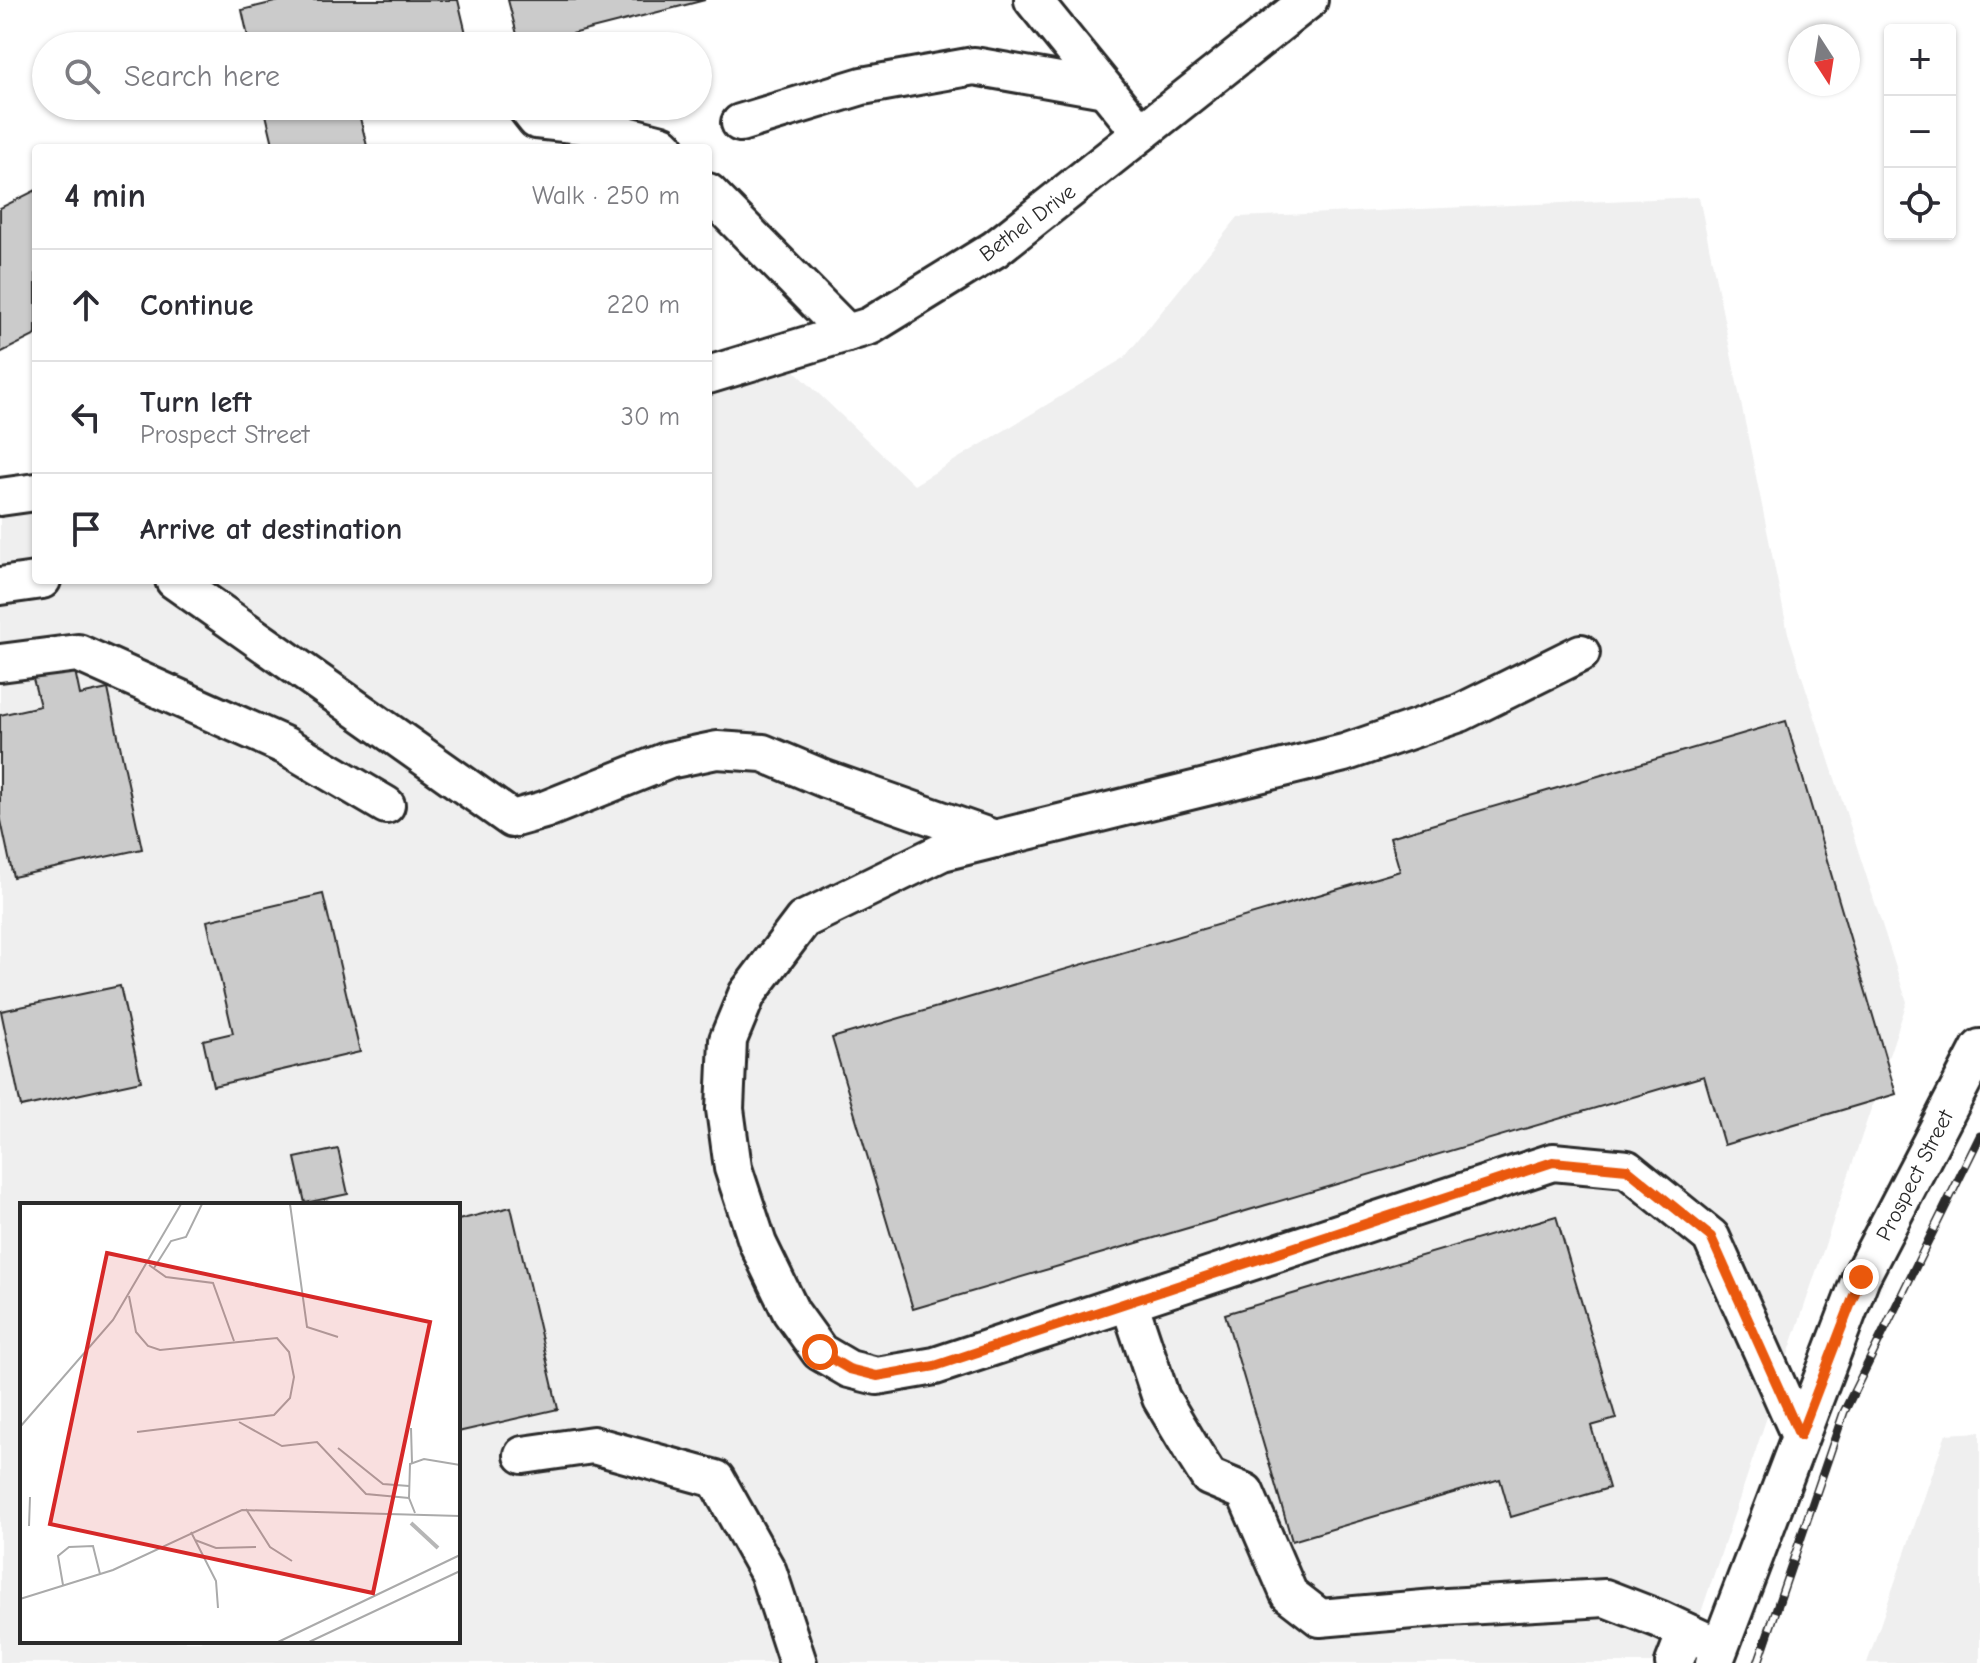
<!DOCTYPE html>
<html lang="en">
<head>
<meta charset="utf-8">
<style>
  body { margin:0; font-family:"Comic Neue",sans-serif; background:#f2f2f3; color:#2b2b33 }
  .controls { position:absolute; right:24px; top:24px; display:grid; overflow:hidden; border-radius:8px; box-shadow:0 2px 6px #0004 }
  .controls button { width:72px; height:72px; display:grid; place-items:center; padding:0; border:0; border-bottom:2px solid #e1e1e2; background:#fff; color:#2b2b33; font:40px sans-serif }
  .compass { position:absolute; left:1788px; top:24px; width:72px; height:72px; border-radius:50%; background:#fff; box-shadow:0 2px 6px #0004; rotate:168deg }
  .stop { position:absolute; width:24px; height:24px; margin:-18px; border:6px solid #ea580c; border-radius:50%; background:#fff }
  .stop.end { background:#ea580c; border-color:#fff; box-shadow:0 2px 8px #0008 }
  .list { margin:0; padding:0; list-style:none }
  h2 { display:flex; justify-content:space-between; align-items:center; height:104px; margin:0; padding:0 32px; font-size:34px }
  h2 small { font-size:26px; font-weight:400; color:#7c7c81 }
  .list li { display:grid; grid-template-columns:52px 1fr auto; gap:24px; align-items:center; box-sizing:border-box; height:112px; padding:0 32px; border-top:2px solid #e1e1e2 }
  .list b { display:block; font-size:30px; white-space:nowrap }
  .list p { margin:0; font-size:26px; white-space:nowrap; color:#7c7c81 }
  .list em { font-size:26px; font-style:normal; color:#7c7c81 }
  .icon { flex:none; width:44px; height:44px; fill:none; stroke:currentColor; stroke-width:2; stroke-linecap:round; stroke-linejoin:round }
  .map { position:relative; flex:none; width:1980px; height:1663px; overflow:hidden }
  .search { position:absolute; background:#fff; box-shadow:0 2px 6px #0004; left:32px; top:32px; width:680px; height:88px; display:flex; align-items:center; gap:20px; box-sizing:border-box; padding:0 28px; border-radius:44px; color:#7c7c81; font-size:30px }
  .panel { position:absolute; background:#fff; box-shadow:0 2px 6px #0004; left:32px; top:144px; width:680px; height:440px; border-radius:8px }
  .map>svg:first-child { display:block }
</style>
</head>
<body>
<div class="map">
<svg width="1980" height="1663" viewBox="0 0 1980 1663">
  <rect width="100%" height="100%" fill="#fff"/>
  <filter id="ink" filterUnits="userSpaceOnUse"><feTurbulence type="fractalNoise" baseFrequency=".0125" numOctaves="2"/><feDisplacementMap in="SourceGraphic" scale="16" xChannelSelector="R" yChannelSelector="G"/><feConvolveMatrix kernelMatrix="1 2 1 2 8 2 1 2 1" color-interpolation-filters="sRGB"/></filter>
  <g filter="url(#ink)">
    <!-- built -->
    <g fill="#efefef" fill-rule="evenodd">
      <path d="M1699 197 1788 633 1907 1002 1684 1663H0V479L36 473V580H708V360L772 349 914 485 1124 358 1238 217ZM22 1205H458V1641H22Z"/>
      <polygon points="1980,1432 1980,1663 1867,1663 1946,1434"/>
    </g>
    <!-- building -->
    <g fill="#cbcbcb" stroke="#2b2b2b" stroke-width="2">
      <polygon points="458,0 469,46 250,46 242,10 283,0"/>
      <polygon points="508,0 705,0 525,46 520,46"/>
      <polygon points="264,106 357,106 367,146 359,148 274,148"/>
      <polygon points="36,190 36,335 0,353 0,208"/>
      <polygon points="74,666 80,695 108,689 142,849 13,877 0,816 0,715 40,706 32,675"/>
      <polygon points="1786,721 1896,1094 1724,1145 1704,1076 913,1309 832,1038 1400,871 1390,837"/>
      <polygon points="323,894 360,1052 213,1086 203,1040 233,1033 207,921"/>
      <polygon points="120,986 141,1081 21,1107 1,1011"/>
      <polygon points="338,1149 348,1194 305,1203 295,1158"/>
      <polygon points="511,1207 558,1409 458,1432 458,1220"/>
      <polygon points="1556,1216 1616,1419 1591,1426 1609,1488 1511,1517 1500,1479 1292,1541 1225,1314"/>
    </g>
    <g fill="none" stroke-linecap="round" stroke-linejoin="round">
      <!-- minor casing -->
      <g stroke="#2b2b2b" stroke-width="42">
        <g id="minor">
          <polyline points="1033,0 1141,133"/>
          <polyline points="525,106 536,120 592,126 662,144 666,148"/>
          <polyline points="740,123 862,86 974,66 1105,89"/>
          <polyline points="708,192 847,333"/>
          <polyline points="708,375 870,326 995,249 1309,0"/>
          <polyline points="0,497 36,492"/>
          <polyline points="174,580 512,819 544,810 669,760 717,750 763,753 825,779 995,839"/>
          <polyline points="0,586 42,580"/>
          <polyline points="1581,653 1460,713 1344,753 942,852 803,920 747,994 728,1040 725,1109 733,1168 758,1244 791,1312 820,1352 849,1369 877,1376 935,1366 1553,1162 1627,1169 1711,1237 1800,1436"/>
          <polyline points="0,663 78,653 286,746 386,805"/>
          <polyline points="1129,1302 1161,1398 1195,1455 1209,1477 1245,1492 1289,1594 1320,1618 1447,1607 1605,1598 1659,1619 1719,1647"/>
          <polyline points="523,1455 593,1445 716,1479 768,1572 798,1663"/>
          <polyline points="1674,1663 1686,1632"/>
          <polyline points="1714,1663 1861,1277 1980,1048"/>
        </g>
      </g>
      <!-- minor -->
      <use href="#minor" stroke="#fff" stroke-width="36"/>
      <!-- rail casing -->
      <g stroke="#2b2b2b" stroke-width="9">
        <polyline id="rail" points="1758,1663 1844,1412 1980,1136"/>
      </g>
      <!-- rail -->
      <use href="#rail" stroke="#fff" stroke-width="6" stroke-dasharray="18" stroke-linecap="butt"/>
    </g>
  </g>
  <g fill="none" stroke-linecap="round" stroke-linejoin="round" filter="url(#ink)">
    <!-- route -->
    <polyline stroke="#ea580c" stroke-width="10" points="820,1352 849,1369 877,1376 935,1366 1553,1162 1627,1169 1711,1237 1800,1436 1861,1277"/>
  </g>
  <g text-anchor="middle" stroke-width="6" stroke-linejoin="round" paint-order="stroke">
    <!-- street labels -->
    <g font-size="22" fill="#2b2b2b" stroke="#fff">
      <text transform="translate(1027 222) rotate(-37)" y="8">Bethel Drive</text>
      <text transform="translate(1914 1175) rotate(-63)" y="8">Prospect Street</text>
    </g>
  </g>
  <!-- overview -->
  <g transform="translate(20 1203)">
    <rect width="440" height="440" fill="#fff"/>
    <path fill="none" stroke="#b6b6b6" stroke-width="4" d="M391 320 418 345"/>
    <path fill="none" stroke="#aaa" stroke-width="2" d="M270 1 287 124 318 134M129 62 146 74 193 80 214 138M134 65 151 38 166 34 182 1M109 93 116 129 128 143 140 147 257 135 269 149 274 174 270 195 254 212 117 229M219 219 262 243 297 239 346 291 389 295M0 224 93 117 161 1M391 225 392 260M318 245 363 281 389 283M226 306 250 344 272 358M395 310 389 295 390 261 404 256 440 262M9 323 10 294M171 329 196 378 198 405M175 337 196 345 236 344M43 382 38 353 49 344 73 343 80 371M0 396 93 367 222 307 440 313M258 439 440 352M289 439 440 368"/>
    <path fill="#d62828" fill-opacity="0.15" stroke="#d62828" stroke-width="4" d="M87 50 410 119 353 390 30 321Z"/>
    <rect width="440" height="440" fill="none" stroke="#2b2b2b" stroke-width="4"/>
  </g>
</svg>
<div class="controls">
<button>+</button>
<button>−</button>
<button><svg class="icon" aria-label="locate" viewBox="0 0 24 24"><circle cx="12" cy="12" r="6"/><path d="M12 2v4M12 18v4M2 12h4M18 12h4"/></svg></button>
</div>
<svg class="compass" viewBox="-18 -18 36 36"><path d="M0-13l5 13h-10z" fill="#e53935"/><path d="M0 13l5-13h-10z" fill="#7c7c81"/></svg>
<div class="stop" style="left:820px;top:1352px"></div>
<div class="stop end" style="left:1861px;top:1277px"></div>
<div class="search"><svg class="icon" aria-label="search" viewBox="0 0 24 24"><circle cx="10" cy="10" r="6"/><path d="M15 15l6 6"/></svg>Search here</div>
<section class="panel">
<h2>4 min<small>Walk · 250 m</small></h2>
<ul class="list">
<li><svg class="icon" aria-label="ahead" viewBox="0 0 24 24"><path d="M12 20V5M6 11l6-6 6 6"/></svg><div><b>Continue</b></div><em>220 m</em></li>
<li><svg class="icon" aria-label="left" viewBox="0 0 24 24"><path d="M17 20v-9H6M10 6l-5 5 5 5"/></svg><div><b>Turn left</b><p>Prospect Street</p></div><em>30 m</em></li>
<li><svg class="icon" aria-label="arrive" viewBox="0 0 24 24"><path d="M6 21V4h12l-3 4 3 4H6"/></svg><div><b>Arrive at destination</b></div></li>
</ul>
</section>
</div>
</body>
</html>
